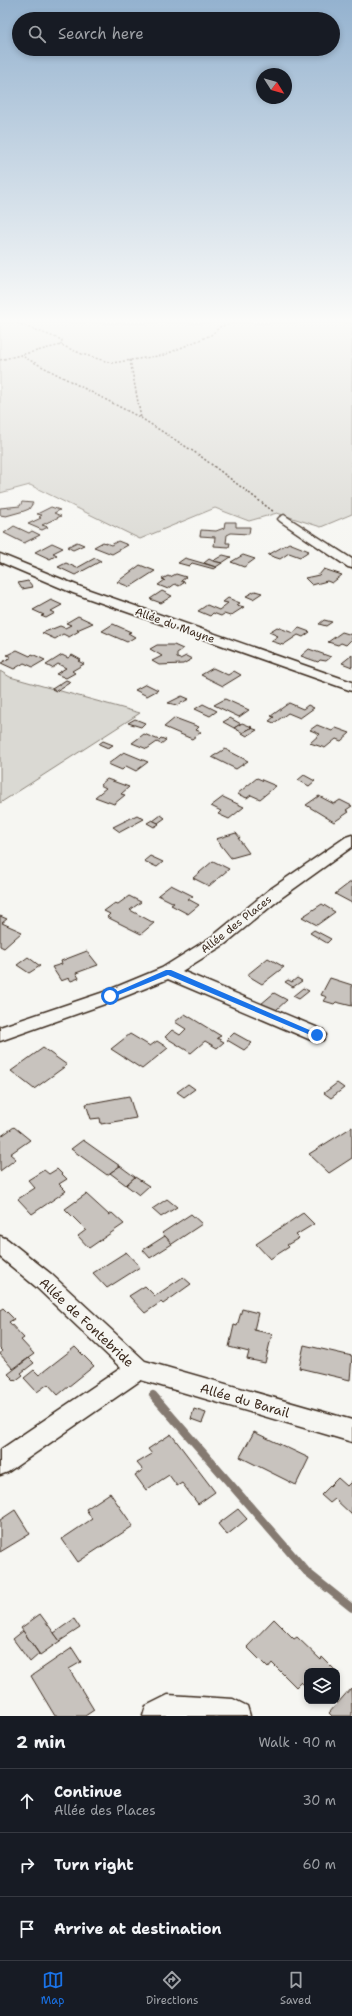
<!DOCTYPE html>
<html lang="en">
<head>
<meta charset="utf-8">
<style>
  body { margin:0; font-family:"Shantell Sans",sans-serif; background:#242831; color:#f1f3f6 }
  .controls { position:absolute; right:12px; bottom:12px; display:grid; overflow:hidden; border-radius:8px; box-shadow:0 2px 6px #0003 }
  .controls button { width:36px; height:36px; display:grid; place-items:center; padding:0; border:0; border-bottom:1px solid #363941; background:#171b24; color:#f1f3f6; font:20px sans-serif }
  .compass { position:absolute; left:256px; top:68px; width:36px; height:36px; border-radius:50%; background:#171b24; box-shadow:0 2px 6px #0003; rotate:127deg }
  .stop { position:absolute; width:12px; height:12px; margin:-9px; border:3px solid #1a73e8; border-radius:50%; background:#fff }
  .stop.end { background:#1a73e8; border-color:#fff; box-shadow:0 1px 4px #0008 }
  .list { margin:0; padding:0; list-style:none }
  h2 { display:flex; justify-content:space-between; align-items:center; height:52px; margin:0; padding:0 16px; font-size:17px }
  h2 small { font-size:13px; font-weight:400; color:#9ea1a6 }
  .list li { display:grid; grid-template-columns:26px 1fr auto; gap:12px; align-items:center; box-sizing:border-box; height:64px; padding:0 16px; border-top:1px solid #363941 }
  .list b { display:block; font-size:15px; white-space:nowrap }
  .list p { margin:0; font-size:13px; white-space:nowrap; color:#9ea1a6 }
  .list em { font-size:13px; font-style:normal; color:#9ea1a6 }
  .icon { flex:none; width:22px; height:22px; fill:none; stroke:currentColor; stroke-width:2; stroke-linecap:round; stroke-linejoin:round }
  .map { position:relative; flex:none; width:352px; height:1716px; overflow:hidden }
  .search { position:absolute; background:#171b24; box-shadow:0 2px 6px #0003; left:12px; right:12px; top:12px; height:44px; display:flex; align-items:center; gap:10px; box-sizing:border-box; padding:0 14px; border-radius:22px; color:#9ea1a6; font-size:15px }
  .sheet { height:244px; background:#171b24 }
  nav { display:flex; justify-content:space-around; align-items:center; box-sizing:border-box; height:56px; border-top:1px solid #363941; background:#171b24; font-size:11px; color:#9ea1a6 }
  nav a { display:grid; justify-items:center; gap:2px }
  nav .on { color:#1a73e8 }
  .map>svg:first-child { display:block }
</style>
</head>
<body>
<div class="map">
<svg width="352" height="1716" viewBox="0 0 352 1716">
  <rect width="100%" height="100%" fill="#f6f6f2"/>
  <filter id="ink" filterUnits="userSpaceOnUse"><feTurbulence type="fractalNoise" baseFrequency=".025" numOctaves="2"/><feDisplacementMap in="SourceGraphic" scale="8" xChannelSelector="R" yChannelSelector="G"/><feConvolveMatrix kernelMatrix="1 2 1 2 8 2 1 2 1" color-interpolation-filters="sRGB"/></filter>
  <g filter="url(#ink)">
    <!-- green -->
    <g fill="#dad9d3" stroke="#8a8278">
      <polygon points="0,323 352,323 352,514 321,527 277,513 249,521 215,508 140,539 30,485 0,493"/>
      <polygon points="0,671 10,677 140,713 0,803"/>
    </g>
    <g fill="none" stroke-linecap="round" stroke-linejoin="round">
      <!-- stream -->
      <polyline stroke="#857a71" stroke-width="8" points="153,1395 307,1572 352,1608"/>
    </g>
    <!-- building -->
    <g fill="#c8c3be" stroke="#3b2a1e">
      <polygon points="22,502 33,503 29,509 24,511 6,516 0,515 0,508 20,506"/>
      <polygon points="51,507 60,510 54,513 61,516 42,525 48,527 42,530 28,524 41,518 39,517 42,515 37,514"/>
      <polygon points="225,522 236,522 236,527 250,527 249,534 231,533 227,535 226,543 230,543 229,547 214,546 215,537 200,536 201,530 216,531 224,528"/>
      <polygon points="14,526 29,533 32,531 40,535 24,543 4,533"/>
      <polygon points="118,541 128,545 112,554 94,547 103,542 111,545"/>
      <polygon points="77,542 84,545 73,550 67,547"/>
      <polygon points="52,543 63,548 53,553 57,555 50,559 35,552"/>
      <polygon points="289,543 309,551 300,557 289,553 280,559 268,555"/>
      <polygon points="223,555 231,557 222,563 213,561"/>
      <polygon points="243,555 255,559 244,567 231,562"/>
      <polygon points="95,558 101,561 75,575 58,567 66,563 77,568"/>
      <polygon points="185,558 216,567 217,567 214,569 192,563 189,566 178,563"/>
      <polygon points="209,559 213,561 222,563 216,567 204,563"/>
      <polygon points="140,565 155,571 130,587 117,582"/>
      <polygon points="324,569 342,575 332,583 327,581 312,585 305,578 319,575"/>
      <polygon points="176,574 186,577 181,581 185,582 179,586 175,584 168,589 158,585 165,580 162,579 168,576 170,577"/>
      <polygon points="28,581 33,587 22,589 18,583"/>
      <polygon points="162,591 172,596 161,603 150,599"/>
      <polygon points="255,591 262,593 253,599 246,596"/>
      <polygon points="228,598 240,603 237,605 244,607 230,616 224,614 221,616 213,613 210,616 198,611 207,605 219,610 228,603 223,602"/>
      <polygon points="51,600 62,605 51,611 55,613 46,618 41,616 44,615 33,610"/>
      <polygon points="78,616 93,623 77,630 79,631 69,637 63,634 55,639 42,633 60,626 65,628 71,625 66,623"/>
      <polygon points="324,620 332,622 326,626 319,624"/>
      <polygon points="113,624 131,632 128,633 135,637 127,642 102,631"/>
      <polygon points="277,627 293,633 299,628 310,632 303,637 298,635 283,645 271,641 278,636 269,632"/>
      <polygon points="342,632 352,635 352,639 346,645 341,643 338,645 328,642"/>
      <polygon points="157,645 174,645 183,649 177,653 177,658 180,659 186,656 192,659 183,664 159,665 152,661 162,656 150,649"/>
      <polygon points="309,649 331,657 326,661 320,660 318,662 301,656"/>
      <polygon points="17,650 30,656 32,654 45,660 33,667 24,663 14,669 1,663 11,657 7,655"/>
      <polygon points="62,655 68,658 72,655 81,660 78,661 84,664 72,671 75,673 66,678 56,674 66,668 58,664 52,668 46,665"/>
      <polygon points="352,655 352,667 342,663"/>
      <polygon points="213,668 228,675 234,671 241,675 223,686 201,675"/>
      <polygon points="66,680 71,682 56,691 52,689"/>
      <polygon points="146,684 158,690 147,696 135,690"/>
      <polygon points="182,696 189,699 177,705 168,703"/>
      <polygon points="225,699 249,710 239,717 214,705"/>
      <polygon points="289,703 303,709 308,705 314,708 300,718 288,713 274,723 269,721 274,717 271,716"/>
      <polygon points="203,704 217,711 210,716 195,709"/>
      <polygon points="175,718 199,727 196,730 201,732 192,739 164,727"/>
      <polygon points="230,718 241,724 234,728 223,722"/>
      <polygon points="135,719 145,723 141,727 128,723"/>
      <polygon points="242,723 252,727 243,733 234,728"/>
      <polygon points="317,725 332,731 336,728 350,733 341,741 336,739 325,748 310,743 320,734 310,730"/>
      <polygon points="251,728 257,730 247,736 242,733"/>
      <polygon points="144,734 159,740 161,738 166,740 161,744 157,742 147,749 132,743"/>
      <polygon points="103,741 113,745 108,748 99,744"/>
      <polygon points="225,749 248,761 236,769 212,757"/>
      <polygon points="124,752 148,762 136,771 126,766 122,770 108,764"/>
      <polygon points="304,775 315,781 309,786 298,780"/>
      <polygon points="257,778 276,786 260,799 251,795 247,798 237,794"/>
      <polygon points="107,779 129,787 121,794 125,795 114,804 95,797 106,788 100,785"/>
      <polygon points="319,796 334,804 340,800 352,806 346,810 349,812 334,822 306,805"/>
      <polygon points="223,797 244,807 229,819 218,814 221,811 211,806"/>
      <polygon points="137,815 144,819 120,832 113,827"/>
      <polygon points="161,815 165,818 158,823 153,821"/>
      <polygon points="152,820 158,823 159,824 154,827 147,823"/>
      <polygon points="236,833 240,838 238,838 249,853 231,858 216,839"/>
      <polygon points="150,856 163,862 157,867 144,861"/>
      <polygon points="213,861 229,869 209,886 193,878"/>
      <polygon points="352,881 352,903 335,894"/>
      <polygon points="171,885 193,896 188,899 199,905 188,914 171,905 174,903 158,895"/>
      <polygon points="129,896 141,902 130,910 154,923 141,934 107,917 110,914 104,911 115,903 118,904"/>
      <polygon points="322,904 335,912 317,925 302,917"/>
      <polygon points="0,916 7,919 2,923 22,932 4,948 0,946"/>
      <polygon points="314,930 331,939 327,943 310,933"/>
      <polygon points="87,951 98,965 76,973 79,978 71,981 69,978 61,981 52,967 62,964 61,961"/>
      <polygon points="28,957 40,966 29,973 17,965"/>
      <polygon points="268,958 284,967 262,984 247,975"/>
      <polygon points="297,978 302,981 293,987 285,982 288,980 292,982"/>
      <polygon points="330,978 352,985 352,1006 336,1002 334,1004 324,1001 327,997 321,995"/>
      <polygon points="303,988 309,991 299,999 293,996"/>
      <polygon points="274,993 287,1000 276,1010 261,1004"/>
      <polygon points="185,1014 221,1036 217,1038 224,1042 217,1048 205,1041 191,1053 165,1037 172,1030 180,1035 186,1029 175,1022"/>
      <polygon points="234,1033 252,1043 244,1050 227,1040"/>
      <polygon points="130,1034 150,1046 157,1041 168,1048 142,1069 111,1049"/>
      <polygon points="43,1048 67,1065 34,1089 11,1071"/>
      <polygon points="337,1083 344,1088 331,1098 324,1093"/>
      <polygon points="188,1084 195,1089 184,1097 177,1092"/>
      <polygon points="129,1096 136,1118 101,1124 100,1118 91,1119 86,1104"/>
      <polygon points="14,1127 30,1140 10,1154 16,1159 0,1171 0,1137"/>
      <polygon points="352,1127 352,1158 329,1173 309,1154"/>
      <polygon points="83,1140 107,1157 120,1166 107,1175 71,1149"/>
      <polygon points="120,1166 135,1177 126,1185 110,1173"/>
      <polygon points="57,1169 67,1179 59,1184 66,1191 32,1214 18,1199 35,1188 28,1180 44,1170 49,1174"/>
      <polygon points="135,1177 149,1186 139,1195 126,1185"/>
      <polygon points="86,1194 109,1215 112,1213 124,1224 89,1248 78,1236 86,1230 65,1209"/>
      <polygon points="167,1199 177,1207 161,1217 152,1209"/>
      <polygon points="303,1213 314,1224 296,1235 299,1238 287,1245 289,1247 270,1259 256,1244"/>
      <polygon points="191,1214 202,1224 172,1244 162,1233"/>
      <polygon points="165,1236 172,1244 150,1258 143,1250"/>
      <polygon points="126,1252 140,1267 107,1288 93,1273"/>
      <polygon points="183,1277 191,1284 163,1304 161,1302 145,1313 129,1296 145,1286 155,1296"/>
      <polygon points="3,1308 14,1319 9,1322 24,1338 21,1340 34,1354 13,1369 0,1354 2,1351 0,1349 0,1310"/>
      <polygon points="242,1309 258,1313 254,1330 272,1334 265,1363 247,1359 249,1352 229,1347 234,1325 237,1326"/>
      <polygon points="304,1345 352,1356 350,1380 299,1368"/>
      <polygon points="75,1347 94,1366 58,1395 48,1384 37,1392 24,1378 34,1370 39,1375"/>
      <polygon points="29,1358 34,1363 21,1373 23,1375 15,1381 8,1374"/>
      <polygon points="194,1409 206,1413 202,1423 191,1419"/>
      <polygon points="254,1432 309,1458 296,1485 240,1457"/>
      <polygon points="171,1434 215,1492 198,1504 182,1483 177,1486 169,1475 146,1490 135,1475 143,1470 137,1463 152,1454 148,1449"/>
      <polygon points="338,1478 347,1486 352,1481 352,1515 335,1499 330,1503 321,1495"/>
      <polygon points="110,1493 133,1526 78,1562 62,1539 92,1519 86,1509"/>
      <polygon points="238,1509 247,1519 227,1535 218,1524"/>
      <polygon points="15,1510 30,1534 0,1552 0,1520"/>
      <polygon points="40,1614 60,1641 40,1655 21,1628"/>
      <polygon points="74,1619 80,1628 60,1641 54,1633"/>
      <polygon points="274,1619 294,1639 297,1637 321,1660 322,1657 336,1671 307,1671 307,1688 301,1682 296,1687 272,1663 268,1668 247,1647"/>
      <polygon points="23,1631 39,1654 30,1662 13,1639"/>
      <polygon points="72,1648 81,1662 69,1669 94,1710 85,1716 55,1716 31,1676"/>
      <polygon points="351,1688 352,1716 332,1716 329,1713"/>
    </g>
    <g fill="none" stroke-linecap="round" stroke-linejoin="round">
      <!-- minor casing -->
      <g stroke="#3b2a1e" stroke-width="3">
        <g id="minor">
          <polygon points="284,515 352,559 352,568 348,567 280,521 278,519 280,517"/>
          <polygon points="0,554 81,587 352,682 352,691 73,593 0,562"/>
          <polygon points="352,835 352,847 281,898 225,944 182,971 323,1030 326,1035 323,1040 317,1042 311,1040 168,979 116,1000 0,1041 0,1027 104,992 162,968 213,936 269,890 346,837"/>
          <polygon points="0,1236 7,1239 51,1274 145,1361 352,1420 352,1442 141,1380 8,1472 0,1475 0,1450 121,1368 35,1286 0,1257"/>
          <polygon points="168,1695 233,1699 247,1706 250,1716 143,1716 146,1706"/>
        </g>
      </g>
      <!-- path -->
      <g stroke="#3b2a1e" stroke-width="1.5" stroke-dasharray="2 2" stroke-linecap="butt">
        <polyline points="17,323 62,340 61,345"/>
        <polyline points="20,355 141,418 199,455 274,512"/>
        <polyline points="0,360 61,345 82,354 112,363 164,355 211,335 221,326 238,323"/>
        <polyline points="130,360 141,418"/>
      </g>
      <!-- minor -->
      <use href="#minor" fill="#f6f6f2" fill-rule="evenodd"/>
    </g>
  </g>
  <!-- sky -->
  <linearGradient id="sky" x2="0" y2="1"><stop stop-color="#94b2cf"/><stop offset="0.57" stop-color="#fbfbf9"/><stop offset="1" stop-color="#fbfbf9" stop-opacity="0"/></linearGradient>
  <rect width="352" height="563" fill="url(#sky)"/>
  <!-- route -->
  <polygon fill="#1a73e8" points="166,970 171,970 321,1035 317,1038 315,1037 168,975 113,997 108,997 107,996"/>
  <g text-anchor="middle" stroke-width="3.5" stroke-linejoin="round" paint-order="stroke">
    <!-- street labels -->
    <g font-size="11" fill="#3b2a1e" stroke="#f6f6f2">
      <text transform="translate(175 625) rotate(20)" y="4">Allée du Mayne</text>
      <text transform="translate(236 924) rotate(-38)" y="4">Allée des Places</text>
    </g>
    <!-- near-street labels -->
    <g font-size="13" fill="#3b2a1e" stroke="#f6f6f2">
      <text transform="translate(87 1322) rotate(43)" y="5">Allée de Fontebride</text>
      <text transform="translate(245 1400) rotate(16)" y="5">Allée du Barail</text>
    </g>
  </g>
</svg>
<div class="controls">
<button><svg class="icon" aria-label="layers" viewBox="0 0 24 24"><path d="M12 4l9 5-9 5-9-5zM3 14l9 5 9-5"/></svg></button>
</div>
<svg class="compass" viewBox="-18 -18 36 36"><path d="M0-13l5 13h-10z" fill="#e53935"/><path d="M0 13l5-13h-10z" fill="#9ea1a6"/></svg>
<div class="stop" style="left:110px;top:996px"></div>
<div class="stop end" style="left:317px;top:1035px"></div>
<div class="search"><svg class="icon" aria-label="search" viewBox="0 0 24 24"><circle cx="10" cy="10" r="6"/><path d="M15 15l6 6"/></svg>Search here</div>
</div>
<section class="sheet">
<h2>2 min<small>Walk · 90 m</small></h2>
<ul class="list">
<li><svg class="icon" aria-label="ahead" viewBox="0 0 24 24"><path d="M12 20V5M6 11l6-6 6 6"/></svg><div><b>Continue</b><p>Allée des Places</p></div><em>30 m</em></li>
<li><svg class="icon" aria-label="right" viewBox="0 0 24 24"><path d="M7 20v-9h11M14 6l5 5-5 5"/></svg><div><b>Turn right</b></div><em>60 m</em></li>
<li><svg class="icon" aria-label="arrive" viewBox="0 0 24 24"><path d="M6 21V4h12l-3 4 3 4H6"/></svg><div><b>Arrive at destination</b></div></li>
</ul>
</section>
<nav>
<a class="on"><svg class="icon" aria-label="map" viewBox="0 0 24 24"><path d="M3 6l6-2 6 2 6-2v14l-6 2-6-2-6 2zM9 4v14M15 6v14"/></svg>Map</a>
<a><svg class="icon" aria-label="directions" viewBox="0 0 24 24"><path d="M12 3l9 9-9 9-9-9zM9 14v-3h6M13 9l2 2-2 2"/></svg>Directions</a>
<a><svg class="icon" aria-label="saved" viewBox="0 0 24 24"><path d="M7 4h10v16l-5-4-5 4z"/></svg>Saved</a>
</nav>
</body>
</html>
